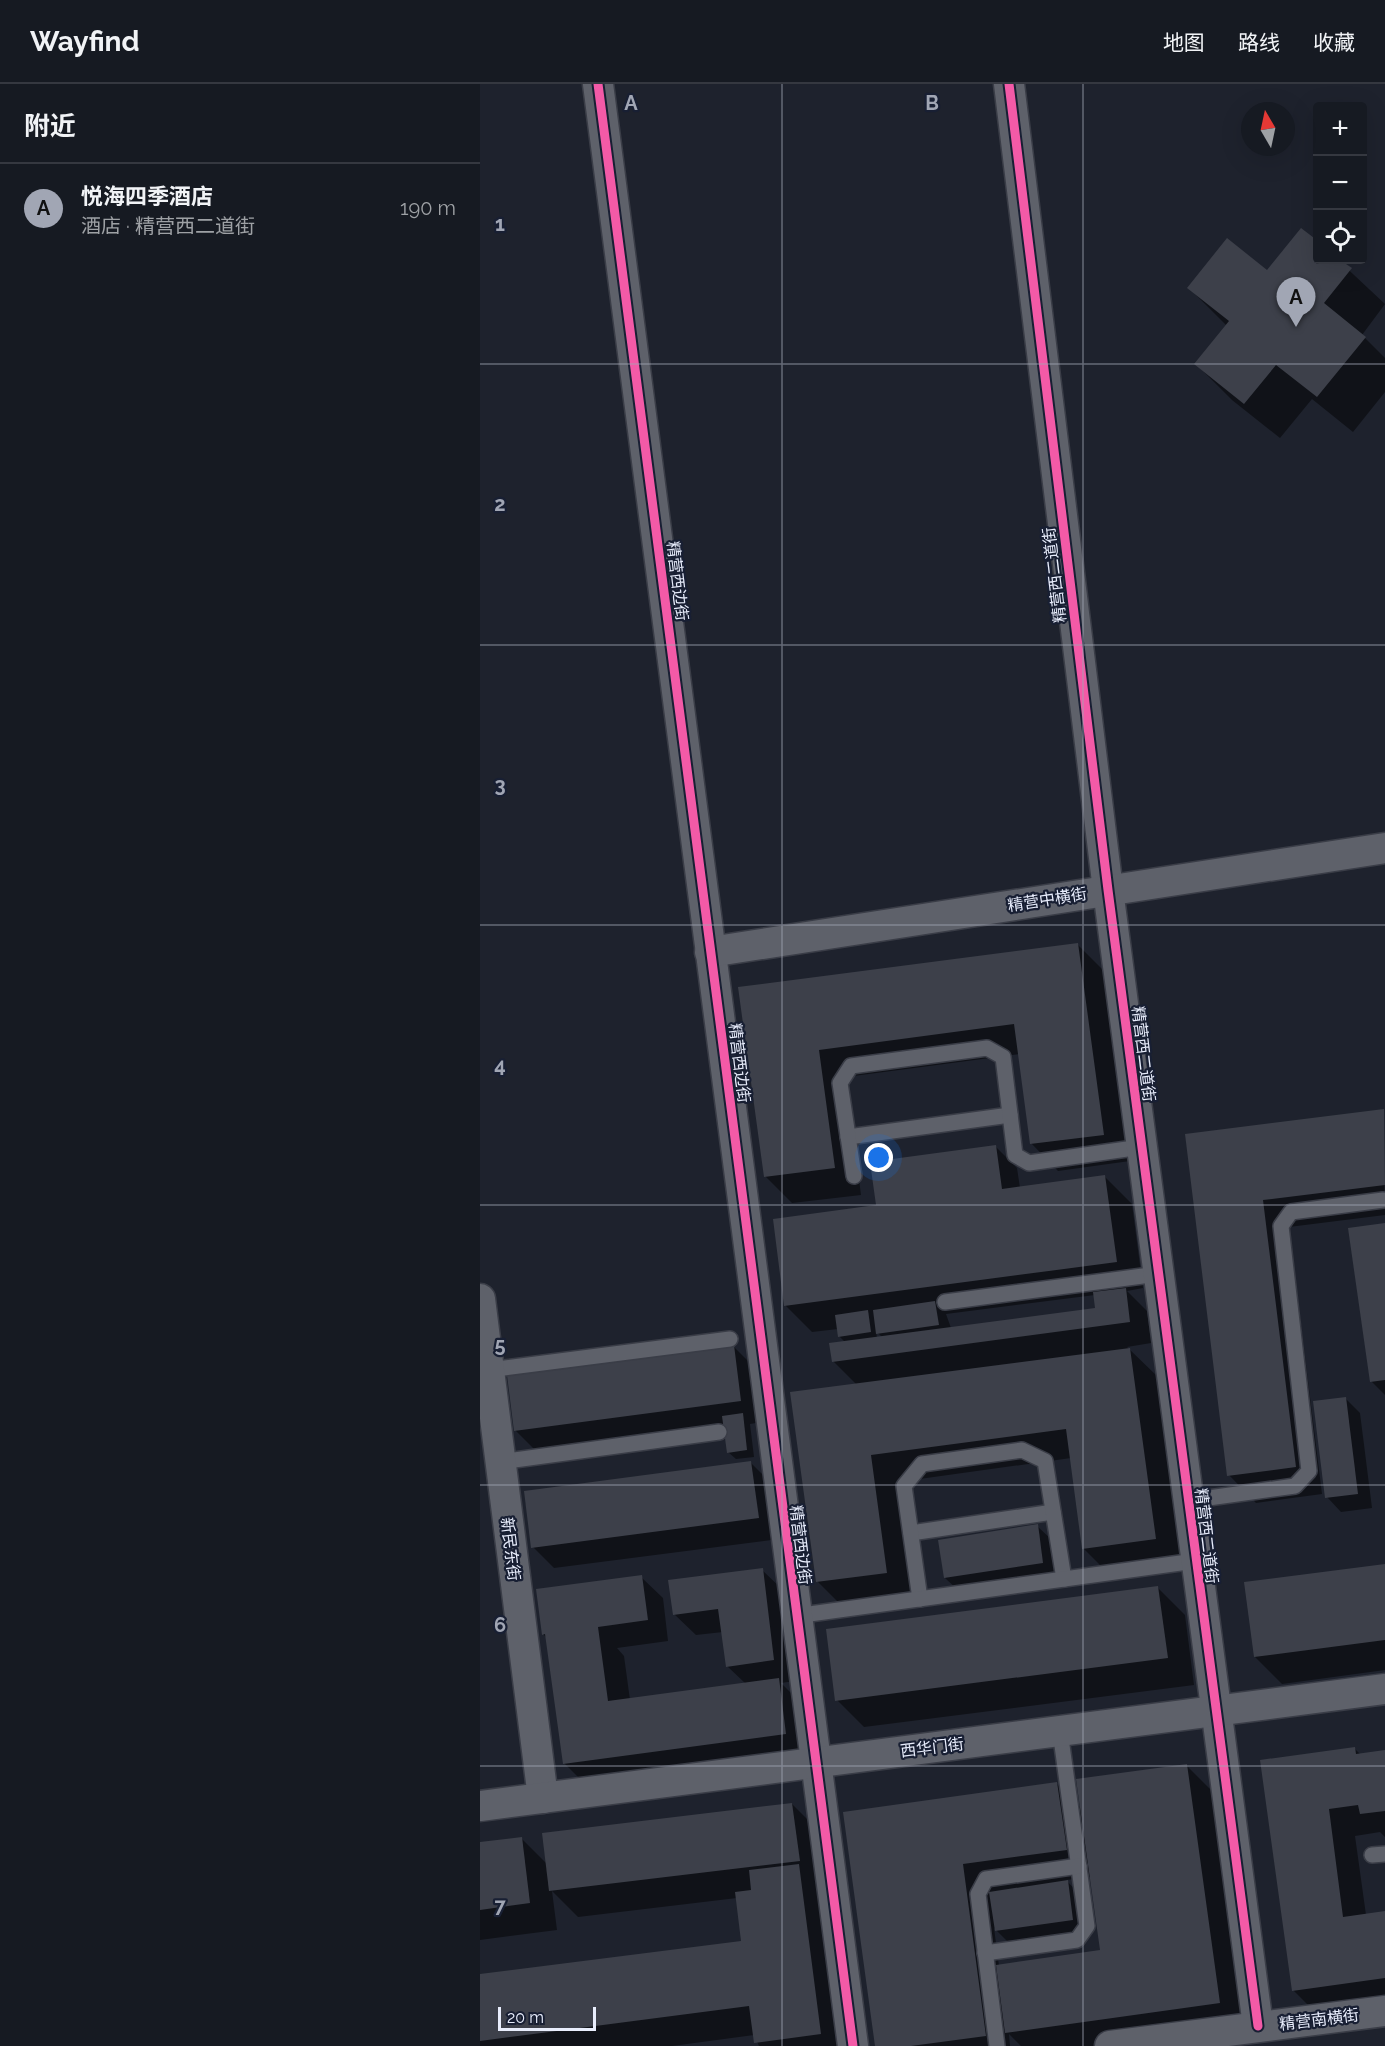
<!DOCTYPE html>
<html lang="zh">
<head>
<meta charset="utf-8">
<style>
  body { margin:0; font-family:Raleway,"Noto Sans SC",sans-serif; background:#1f232a; color:#f1f3f6 }
  .controls { position:absolute; right:18px; top:18px; display:grid; overflow:hidden; border-radius:6px; box-shadow:0 6px 24px #0002 }
  .controls button { width:54px; height:54px; display:grid; place-items:center; padding:0; border:0; border-bottom:2px solid #353840; background:#161a22; color:#f1f3f6; font:30px sans-serif }
  .compass { position:absolute; left:761px; top:18px; width:54px; height:54px; border-radius:50%; background:#161a22; box-shadow:0 6px 24px #0002; rotate:351deg }
  .scale { position:absolute; left:18px; bottom:15px; width:98px; box-sizing:border-box; padding-left:6px; border:3px solid #e8edfc; border-top:0; font-size:16px; line-height:21px; white-space:nowrap; color:#e8edfc; -webkit-text-stroke:4px #181f33; paint-order:stroke }
  .you { position:absolute; left:399px; top:1074px; width:21px; height:21px; margin:-15px; border:4px solid #fff; border-radius:50%; background:#1a73e8; box-shadow:0 0 0 9px #1a73e833 }
  .badge { display:grid; place-items:center; width:39px; height:39px; border-radius:50%; background:#a1a6b4; color:#111; font-size:20px; font-weight:700 }
  .pin { position:absolute; translate:-50% -50px; filter:drop-shadow(0 2px 3px #0008) }
  .pin::after { content:''; position:absolute; top:32px; width:21px; height:18px; background:inherit; clip-path:polygon(0 0,100% 0,50% 100%) }
  .list { margin:0; padding:0; list-style:none }
  h2 { display:flex; justify-content:space-between; align-items:center; height:78px; margin:0; padding:0 24px; font-size:26px }
  h2 small { font-size:20px; font-weight:400; color:#9ea1a5 }
  .list li { display:grid; grid-template-columns:39px 1fr auto; gap:18px; align-items:center; box-sizing:border-box; height:90px; padding:0 24px; border-top:2px solid #353840 }
  .list b { display:block; font-size:22px; white-space:nowrap }
  .list p { margin:0; font-size:20px; white-space:nowrap; color:#9ea1a5 }
  .list em { font-size:20px; font-style:normal; color:#9ea1a5 }
  .icon { flex:none; width:33px; height:33px; fill:none; stroke:currentColor; stroke-width:2; stroke-linecap:round; stroke-linejoin:round }
  .map { position:relative; flex:none; width:905px; height:1962px; overflow:hidden }
  header { display:flex; align-items:center; gap:36px; box-sizing:border-box; height:84px; padding:0 30px; background:#161a22; border-bottom:2px solid #353840 }
  header strong { font-size:28px }
  nav { display:flex; gap:33px; margin-inline-start:auto; font-size:21px }
  main { display:flex }
  aside { flex:1; background:#161a22 }
  .map>svg:first-child { display:block }
</style>
</head>
<body>
<header>
<strong>Wayfind</strong>
<nav><a>地图</a><a>路线</a><a>收藏</a></nav>
</header>
<main>
<aside>
<h2>附近<small></small></h2>
<ul class="list">
<li><span class="badge">A</span><div><b>悦海四季酒店</b><p>酒店 · 精营西二道街</p></div><em>190 m</em></li>
</ul>
</aside>
<div class="map">
<svg width="905" height="1962" viewBox="0 0 905 1962">
  <rect width="100%" height="100%" fill="#1e222d"/>
  <!-- shadow -->
  <g fill="#0007" fill-rule="evenodd">
    <polygon points="838,176 858,176 905,220 882,251 905,274 905,308 873,348 832,315 800,354 752,316 716,280 747,242 709,204"/>
    <polygon points="598,861 625,888 650,1077 578,1087 551,1059 539,970 366,993 381,1111 312,1119 285,1092 260,905"/>
    <polygon points="903,1027 905,1131 809,1143 842,1410 776,1419 749,1391 706,1052"/>
    <path d="M516 1063 537 1084 540 1104 625 1093 652 1120 663 1204 647 1207 667 1227 671 1259 647 1263 677 1292 702 1482 630 1491 603 1464 591 1374 418 1398 433 1515 364 1524 337 1497 377 1301 353 1277 365 1258 359 1252 358 1245 332 1248 305 1221 399 1122ZM615 1211 617 1225 471 1244 466 1230ZM396 1247 402 1253 397 1254Z"/>
    <polygon points="905,1141 905,1311 891,1297"/>
    <polygon points="253,1262 275,1284 282,1338 270,1340 274,1373 256,1375 248,1368 245,1343 57,1368 35,1346"/>
    <polygon points="866,1315 880,1329 892,1424 861,1428 847,1413"/>
    <polygon points="271,1379 292,1400 299,1455 74,1484 53,1463"/>
    <polygon points="557,1442 572,1456 577,1494 480,1508 465,1494"/>
    <polygon points="905,1481 905,1586 802,1600 775,1573"/>
    <polygon points="282,1486 304,1507 315,1597 301,1599 325,1623 333,1676 111,1706 84,1679 67,1554 63,1550 161,1493 183,1514 188,1557 137,1564 144,1572 150,1616 266,1600 247,1582 243,1548 216,1551 194,1530"/>
    <polygon points="678,1504 705,1531 714,1601 384,1643 357,1616"/>
    <polygon points="875,1665 881,1671 905,1668 905,1753 900,1748 875,1752 886,1831 905,1829 905,1924 840,1933 813,1906 782,1677"/>
    <path d="M706 1681 733 1708 766 1946 648 1962H541L529 1950 530 1962H397L365 1729 577 1700 602 1725ZM611 1793 622 1868 519 1882 514 1844 531 1861 607 1850 602 1813 586 1796Z"/>
    <polygon points="312,1720 339,1747 360,1962 279,1962 274,1951 192,1962 0,1962 0,1891 263,1861 257,1814 98,1833 72,1807 77,1846 0,1856 0,1760 41,1754 68,1781"/>
  </g>
  <!-- building -->
  <g fill="#3d404a">
    <polygon points="821,144 838,157 838,176 860,176 872,184 844,219 886,253 837,313 796,281 764,320 714,280 749,237 707,204 747,154 787,186"/>
    <polygon points="598,859 624,1051 550,1060 534,940 339,966 355,1084 284,1093 258,903"/>
    <polygon points="904,1025 905,1101 783,1116 816,1383 747,1392 705,1050"/>
    <polygon points="516,1061 522,1105 625,1091 637,1178 304,1222 293,1135 396,1121 390,1078"/>
    <polygon points="905,1139 905,1296 890,1298 868,1144"/>
    <polygon points="646,1204 650,1238 352,1278 349,1259 615,1224 613,1208"/>
    <polygon points="455,1217 459,1241 396,1250 393,1226"/>
    <polygon points="388,1226 391,1248 358,1253 355,1231"/>
    <polygon points="254,1261 261,1317 34,1347 27,1291"/>
    <polygon points="650,1264 676,1455 602,1465 586,1345 391,1371 407,1489 336,1498 310,1308"/>
    <polygon points="866,1313 878,1410 845,1414 833,1317"/>
    <polygon points="263,1329 267,1366 247,1369 242,1332"/>
    <polygon points="271,1377 279,1434 51,1464 44,1407"/>
    <polygon points="558,1440 563,1479 464,1494 458,1456"/>
    <polygon points="905,1480 905,1556 774,1573 764,1498"/>
    <polygon points="283,1484 294,1576 246,1583 238,1525 193,1531 188,1496"/>
    <polygon points="162,1491 168,1536 118,1543 128,1617 299,1594 306,1650 83,1680 65,1550 62,1551 56,1505"/>
    <polygon points="678,1502 688,1574 355,1617 346,1545"/>
    <polygon points="875,1663 876,1670 905,1666 905,1727 880,1730 878,1721 849,1725 863,1833 905,1827 905,1894 812,1907 780,1676"/>
    <polygon points="707,1680 740,1919 525,1949 516,1881 620,1866 596,1695"/>
    <polygon points="577,1698 587,1766 483,1780 506,1952 431,1962 395,1962 363,1728"/>
    <polygon points="312,1719 320,1777 69,1807 62,1749"/>
    <polygon points="42,1753 50,1819 0,1826 0,1758"/>
    <polygon points="319,1780 341,1950 274,1959 269,1922 0,1957 0,1890 261,1857 255,1808 271,1806 269,1786"/>
    <polygon points="588,1796 593,1836 515,1847 509,1808"/>
  </g>
  <g fill="none" stroke-linecap="round" stroke-linejoin="round">
    <!-- lane casing -->
    <g stroke="#3a3d47" stroke-width="18">
      <g id="lane">
        <polyline points="368,1053 530,1031"/>
        <polyline points="374,1092 360,999 371,982 507,964 523,973 535,1071 549,1079 661,1063"/>
        <polyline points="465,1218 678,1190"/>
        <polyline points="9,1286 250,1255"/>
        <polyline points="20,1378 239,1348"/>
        <polyline points="707,1417 815,1402 829,1387 801,1142 811,1128 903,1116"/>
        <polyline points="431,1449 573,1428"/>
        <polyline points="440,1515 424,1402 442,1380 542,1366 565,1377 584,1495"/>
        <polyline points="315,1532 715,1477"/>
        <polyline points="892,1771 905,1770"/>
        <polyline points="505,1869 597,1856 607,1842 580,1647"/>
        <polyline points="517,1962 498,1810 506,1795 599,1782"/>
      </g>
    </g>
    <!-- street casing -->
    <g stroke="#3a3d47" stroke-width="33">
      <g id="street">
        <polyline points="118,0 373,1962"/>
        <polyline points="529,0 628,806 778,1942"/>
        <polyline points="230,868 905,764"/>
        <polyline points="0,1215 63,1714"/>
        <polyline points="0,1722 905,1605"/>
        <polyline points="630,1962 905,1927"/>
      </g>
    </g>
    <!-- lane -->
    <use href="#lane" stroke="#5e616a" stroke-width="15"/>
    <!-- street -->
    <use href="#street" stroke="#5e616a" stroke-width="30"/>
    <!-- cycleway casing -->
    <g stroke="#181f33" stroke-width="13">
      <g id="cycleway">
        <polyline points="118,0 373,1962"/>
        <polyline points="529,0 628,806 778,1942"/>
      </g>
    </g>
    <!-- cycleway -->
    <use href="#cycleway" stroke="#f35aa7" stroke-width="9"/>
  </g>
  <!-- grid -->
  <path fill="none" stroke="#a1a6b4" stroke-width="1.5" stroke-opacity="0.55" d="M302 0V1962M603 0V1962M0 280H905M0 561H905M0 841H905M0 1121H905M0 1401H905M0 1682H905"/>
  <g text-anchor="middle" stroke-width="4.5" stroke-linejoin="round" paint-order="stroke">
    <!-- street labels -->
    <g font-size="16" fill="#e8edfc" stroke="#181f33">
      <text transform="translate(574 491) rotate(-97)" y="6">精营西二道街</text>
      <text transform="translate(198 497) rotate(83)" y="6">精营西边街</text>
      <text transform="translate(567 815) rotate(-9)" y="6">精营中横街</text>
      <text transform="translate(664 970) rotate(83)" y="6">精营西二道街</text>
      <text transform="translate(260 979) rotate(83)" y="6">精营西边街</text>
      <text transform="translate(727 1452) rotate(83)" y="6">精营西二道街</text>
      <text transform="translate(321 1461) rotate(83)" y="6">精营西边街</text>
      <text transform="translate(31 1465) rotate(83)" y="6">新民东街</text>
      <text transform="translate(452 1663) rotate(-7)" y="6">西华门街</text>
      <text transform="translate(839 1935) rotate(-7)" y="6">精营南横街</text>
    </g>
  </g>
  <g font-size="20" text-anchor="middle" font-weight="bold" fill="#a1a6b4" stroke="#181f33" stroke-width="4.5" stroke-linejoin="round" paint-order="stroke">
    <text x="151" y="26">A</text>
    <text x="452" y="26">B</text>
    <text x="20" y="147">1</text>
    <text x="20" y="427">2</text>
    <text x="20" y="708">3</text>
    <text x="20" y="988">4</text>
    <text x="20" y="1268">5</text>
    <text x="20" y="1548">6</text>
    <text x="20" y="1829">7</text>
  </g>
</svg>
<div class="controls">
<button>+</button>
<button>−</button>
<button><svg class="icon" aria-label="locate" viewBox="0 0 24 24"><circle cx="12" cy="12" r="6"/><path d="M12 2v4M12 18v4M2 12h4M18 12h4"/></svg></button>
</div>
<svg class="compass" viewBox="-18 -18 36 36"><path d="M0-13l5 13h-10z" fill="#e53935"/><path d="M0 13l5-13h-10z" fill="#9ea1a5"/></svg>
<div class="scale">20 m</div>
<div class="you"></div>
<div class="pin badge" style="left:816px;top:243px">A</div>
</div>
</main>
</body>
</html>
